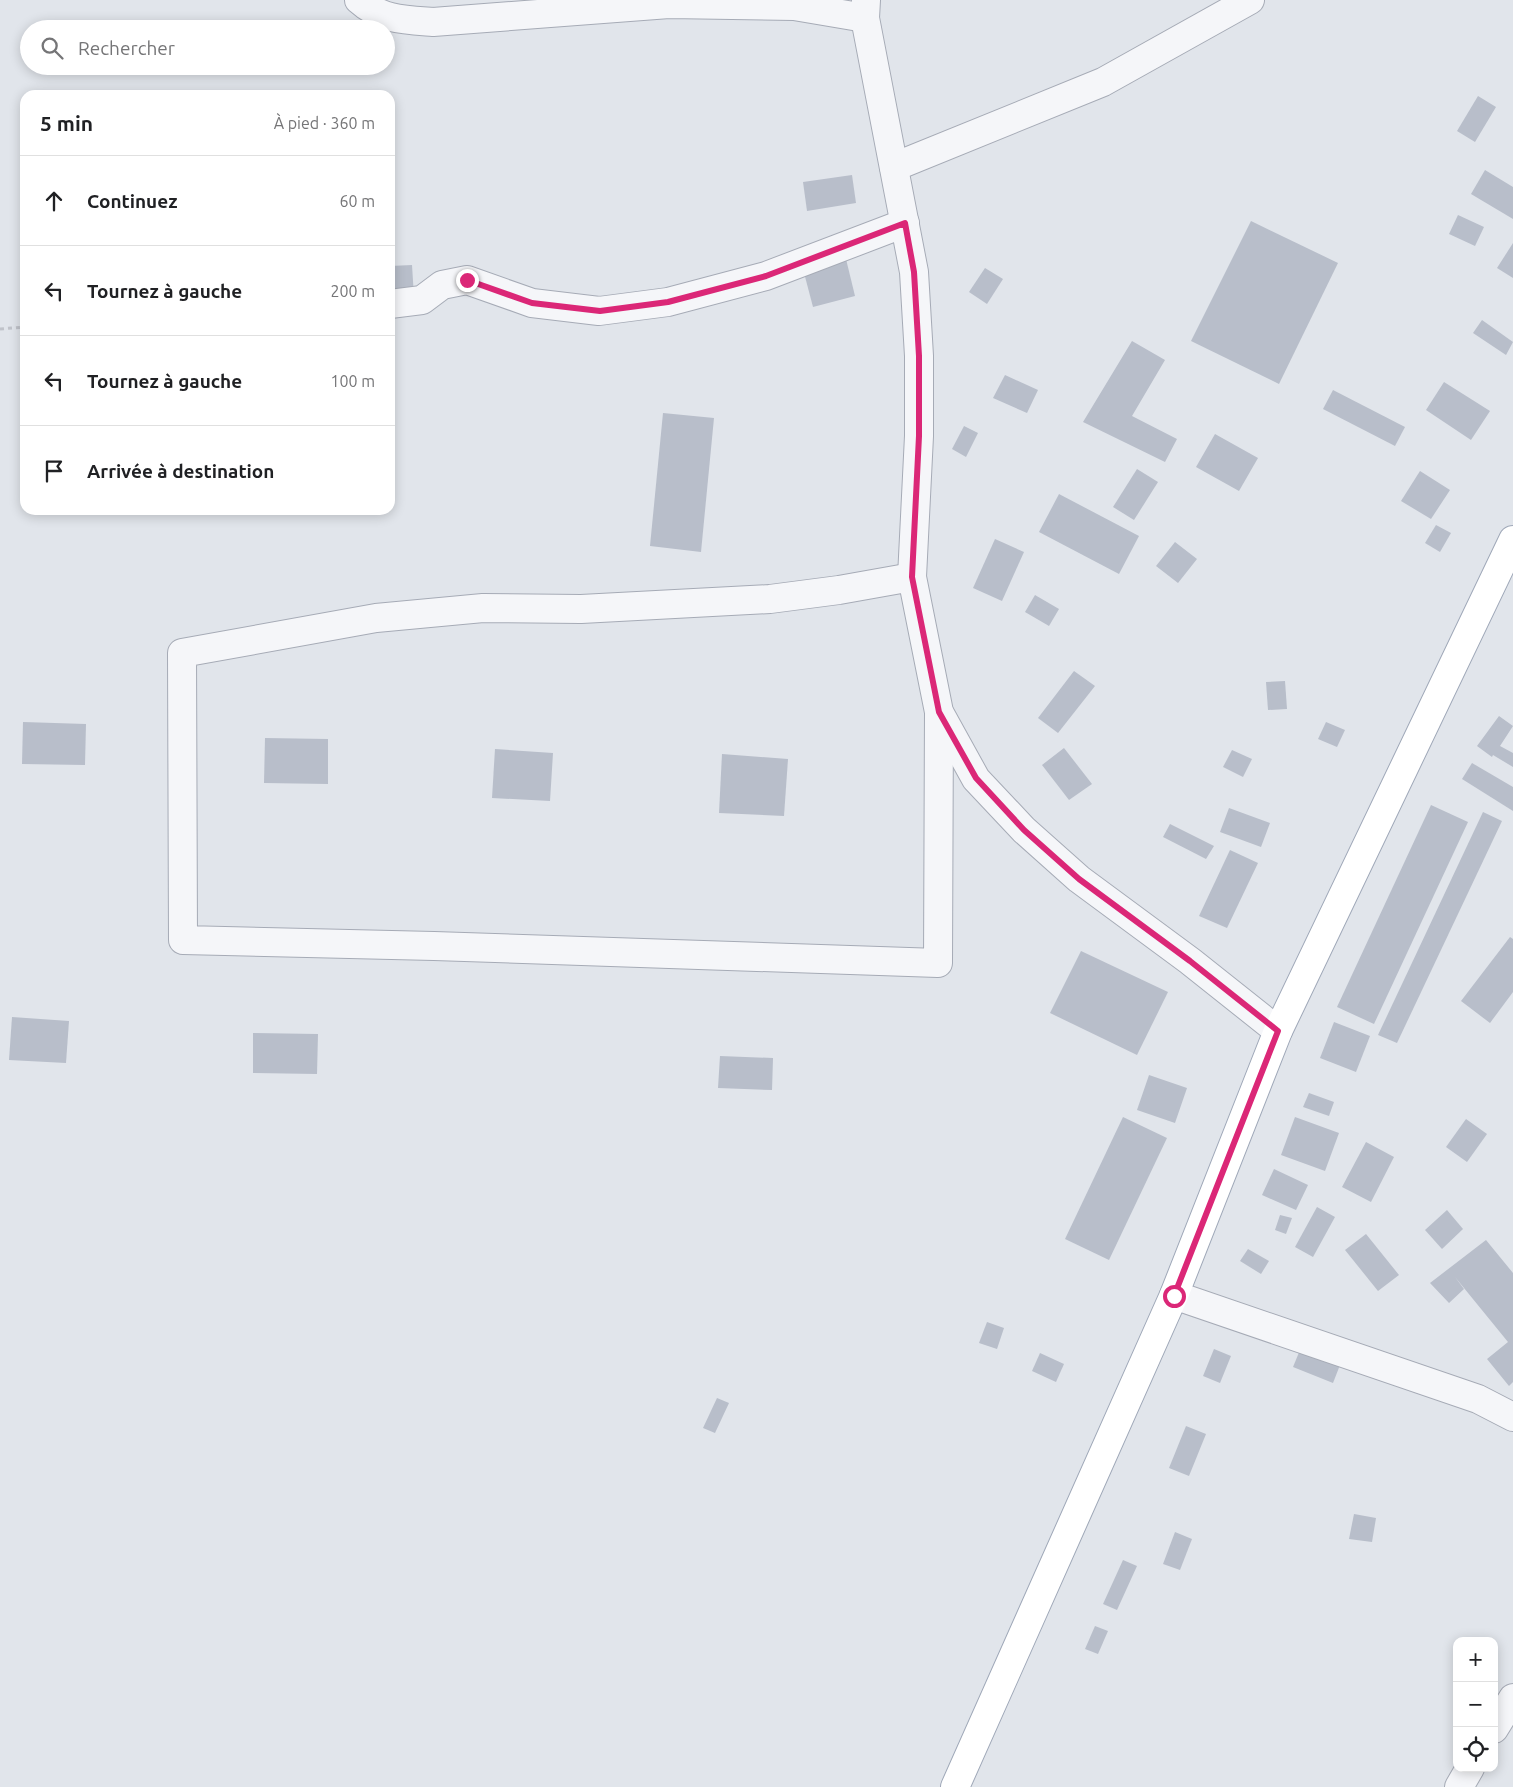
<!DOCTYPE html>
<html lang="fr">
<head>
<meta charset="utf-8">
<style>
  body { margin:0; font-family:Ubuntu,sans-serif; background:#f2f2f2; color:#202124 }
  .controls { position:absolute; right:15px; bottom:15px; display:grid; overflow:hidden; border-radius:10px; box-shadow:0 2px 12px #0003 }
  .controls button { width:45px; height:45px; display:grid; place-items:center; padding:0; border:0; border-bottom:1px solid #e0e0e0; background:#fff; color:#202124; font:25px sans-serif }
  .stop { position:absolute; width:15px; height:15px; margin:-11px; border:4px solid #db2777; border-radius:50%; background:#fff }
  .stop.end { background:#db2777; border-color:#fff; box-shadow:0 1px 5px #0008 }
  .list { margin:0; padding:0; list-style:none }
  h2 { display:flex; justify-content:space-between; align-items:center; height:65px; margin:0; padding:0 20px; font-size:21px }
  h2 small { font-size:16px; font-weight:400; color:#757577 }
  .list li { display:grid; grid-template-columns:32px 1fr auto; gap:15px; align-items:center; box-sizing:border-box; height:90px; padding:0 20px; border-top:1px solid #e0e0e0 }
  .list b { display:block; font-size:19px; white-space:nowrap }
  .list em { font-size:16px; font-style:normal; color:#757577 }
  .icon { flex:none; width:28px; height:28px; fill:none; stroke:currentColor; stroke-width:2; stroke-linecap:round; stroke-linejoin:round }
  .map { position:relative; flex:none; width:1513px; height:1787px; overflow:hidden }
  .search { position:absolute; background:#fff; box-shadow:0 2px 12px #0003; left:20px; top:20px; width:375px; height:55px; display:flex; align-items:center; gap:12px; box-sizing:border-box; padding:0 18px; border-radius:28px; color:#757577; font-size:19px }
  .panel { position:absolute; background:#fff; box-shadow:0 2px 12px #0003; left:20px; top:90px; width:375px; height:425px; border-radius:15px }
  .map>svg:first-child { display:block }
</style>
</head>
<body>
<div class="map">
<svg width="1513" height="1787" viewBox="0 0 1513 1787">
  <rect width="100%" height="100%" fill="#e1e5eb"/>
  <!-- building -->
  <g fill="#b8beca">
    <polygon points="1478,96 1496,107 1475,142 1457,131"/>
    <polygon points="1485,170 1513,187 1513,219 1471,194"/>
    <polygon points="852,175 856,203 807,211 803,182"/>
    <polygon points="1458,215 1484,227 1475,246 1449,234"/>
    <polygon points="1251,221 1338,263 1279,384 1191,341"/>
    <polygon points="1513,243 1513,278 1497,268"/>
    <polygon points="846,259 855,296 813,307 803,269"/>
    <polygon points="412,265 414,297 390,298 390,266"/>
    <polygon points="985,268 1003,279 987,304 969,292"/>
    <polygon points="1482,320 1513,342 1506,355 1473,333"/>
    <polygon points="1132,341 1165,360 1132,416 1177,439 1165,462 1083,422"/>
    <polygon points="1005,375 1038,390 1027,413 993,398"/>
    <polygon points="1444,382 1490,411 1471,440 1426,410"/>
    <polygon points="1333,390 1405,427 1395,446 1323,409"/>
    <polygon points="663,413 714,418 701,552 650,546"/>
    <polygon points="964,426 978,433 966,457 952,449"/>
    <polygon points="1215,434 1258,458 1239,491 1196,467"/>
    <polygon points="1137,469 1158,482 1134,520 1113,507"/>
    <polygon points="1420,471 1450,490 1431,519 1401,501"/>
    <polygon points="1059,494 1139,536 1119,574 1039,532"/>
    <polygon points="1436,525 1451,533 1440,552 1425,543"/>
    <polygon points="995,539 1024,552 1002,601 973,588"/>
    <polygon points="1175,542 1197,559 1178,583 1156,566"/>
    <polygon points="1035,595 1059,609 1049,626 1025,612"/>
    <polygon points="1074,671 1095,686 1058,733 1038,718"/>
    <polygon points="1285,681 1287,709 1268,710 1266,682"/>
    <polygon points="1499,716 1513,726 1500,746 1513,753 1513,767 1493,755 1492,757 1477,746"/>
    <polygon points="23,722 86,724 85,765 22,764"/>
    <polygon points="1326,722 1345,730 1337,747 1318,739"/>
    <polygon points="265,738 328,739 328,784 264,783"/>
    <polygon points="1064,748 1092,784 1069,800 1042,765"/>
    <polygon points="495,749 553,753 550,801 492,798"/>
    <polygon points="1232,750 1252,759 1243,777 1223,767"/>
    <polygon points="722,754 788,759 784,816 719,813"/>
    <polygon points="1472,763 1513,787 1513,811 1462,779"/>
    <polygon points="1431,805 1468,822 1374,1024 1337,1007"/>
    <polygon points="1229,808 1270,823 1261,847 1220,832"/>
    <polygon points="1483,812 1502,821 1397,1043 1378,1035"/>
    <polygon points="1170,824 1214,846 1206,859 1163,837"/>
    <polygon points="1230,850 1258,863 1227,928 1199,916"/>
    <polygon points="1510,937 1513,939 1513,992 1490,1023 1461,1001"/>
    <polygon points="1081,951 1168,992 1137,1055 1050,1013"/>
    <polygon points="12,1017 69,1021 66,1063 9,1060"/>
    <polygon points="1334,1022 1370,1036 1356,1072 1320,1058"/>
    <polygon points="253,1033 318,1034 317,1074 253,1073"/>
    <polygon points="720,1056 773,1058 772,1090 718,1088"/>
    <polygon points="1149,1075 1187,1088 1175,1123 1137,1110"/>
    <polygon points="1309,1093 1334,1102 1329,1116 1303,1107"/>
    <polygon points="1123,1117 1167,1138 1109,1260 1065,1239"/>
    <polygon points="1295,1117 1339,1133 1325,1171 1281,1155"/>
    <polygon points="1466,1119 1487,1134 1467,1162 1446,1147"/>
    <polygon points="1366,1142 1394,1157 1371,1202 1342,1187"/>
    <polygon points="1274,1169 1308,1185 1296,1210 1262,1195"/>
    <polygon points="1317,1207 1335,1217 1313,1257 1295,1247"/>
    <polygon points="1447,1210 1463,1229 1442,1249 1425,1230"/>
    <polygon points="1280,1215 1292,1218 1286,1234 1275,1230"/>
    <polygon points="1366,1234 1399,1275 1378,1291 1345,1250"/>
    <polygon points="1486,1240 1513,1273 1513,1382 1509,1386 1487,1359 1508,1342 1455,1277 1464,1289 1449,1303 1430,1283"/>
    <polygon points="1248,1249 1269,1261 1261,1274 1240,1261"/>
    <polygon points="987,1322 1004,1328 997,1349 979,1343"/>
    <polygon points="1214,1349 1231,1356 1220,1383 1203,1376"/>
    <polygon points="1300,1350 1340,1365 1333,1383 1293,1367"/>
    <polygon points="1040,1353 1064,1364 1056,1382 1032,1371"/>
    <polygon points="717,1398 729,1403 715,1433 703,1428"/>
    <polygon points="1186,1426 1206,1434 1189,1476 1169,1468"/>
    <polygon points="1354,1514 1376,1518 1372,1542 1349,1539"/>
    <polygon points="1175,1532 1192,1539 1180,1570 1163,1564"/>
    <polygon points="1123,1560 1137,1566 1117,1610 1103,1604"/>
    <polygon points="1095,1626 1108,1631 1098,1654 1085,1649"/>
  </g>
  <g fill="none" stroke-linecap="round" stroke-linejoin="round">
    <!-- minor casing -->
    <g stroke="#a6abb6" stroke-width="30">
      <g id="minor">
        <path d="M359 0C381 20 405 20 433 22L669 4 794 6 865 18"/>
        <polyline points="866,0 865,18 914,272 919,356 919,436 912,577 939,712 976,779 1024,830 1079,879 1190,961 1278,1031"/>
        <polyline points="894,167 1103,82 1250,0"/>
        <polyline points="390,304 422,300 442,285 467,280 532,303 599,311 668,302 766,276 905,223"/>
        <polyline points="912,577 839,590 770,599 581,609 483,608 376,618 182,653 183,940 434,946 938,963 939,712"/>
        <polyline points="1174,1295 1478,1399 1513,1417"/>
        <polyline points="1494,1729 1513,1698"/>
        <polyline points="1459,1787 1470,1768"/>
      </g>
    </g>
    <!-- major casing -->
    <g stroke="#9fa8b8" stroke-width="30">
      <polyline id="major" points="955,1787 1174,1295 1278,1031 1513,540"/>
    </g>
    <!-- path -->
    <polyline stroke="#c0c3ca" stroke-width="3" stroke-dasharray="4 4" stroke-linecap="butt" points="0,329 25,327"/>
    <!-- minor -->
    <use href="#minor" stroke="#f5f6f9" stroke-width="28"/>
    <!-- major -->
    <use href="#major" stroke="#fff" stroke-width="28"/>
  </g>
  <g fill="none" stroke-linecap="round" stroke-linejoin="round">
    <!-- route -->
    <polyline stroke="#db2777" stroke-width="6" points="467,280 532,303 600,311 668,302 766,276 905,223 914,272 919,356 919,436 912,577 939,712 976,778 1024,830 1079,879 1190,961 1278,1031 1174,1296"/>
  </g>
</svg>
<div class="controls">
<button>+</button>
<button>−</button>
<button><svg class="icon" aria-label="locate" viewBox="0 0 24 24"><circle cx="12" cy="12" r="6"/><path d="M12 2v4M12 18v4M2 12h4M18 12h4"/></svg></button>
</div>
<div class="stop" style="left:1174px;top:1296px"></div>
<div class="stop end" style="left:467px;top:280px"></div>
<div class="search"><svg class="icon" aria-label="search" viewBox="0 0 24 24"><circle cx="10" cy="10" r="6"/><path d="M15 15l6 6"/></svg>Rechercher</div>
<section class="panel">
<h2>5 min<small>À pied · 360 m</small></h2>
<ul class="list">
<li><svg class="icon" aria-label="ahead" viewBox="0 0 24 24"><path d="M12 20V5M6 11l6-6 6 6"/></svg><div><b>Continuez</b></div><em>60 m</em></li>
<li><svg class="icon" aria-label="left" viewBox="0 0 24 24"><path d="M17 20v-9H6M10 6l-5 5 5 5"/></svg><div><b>Tournez à gauche</b></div><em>200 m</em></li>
<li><svg class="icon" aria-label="left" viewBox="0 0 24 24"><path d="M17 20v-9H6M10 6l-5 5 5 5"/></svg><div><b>Tournez à gauche</b></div><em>100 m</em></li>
<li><svg class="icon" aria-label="arrive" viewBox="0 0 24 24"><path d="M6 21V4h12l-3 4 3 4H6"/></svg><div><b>Arrivée à destination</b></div></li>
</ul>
</section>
</div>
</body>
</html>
